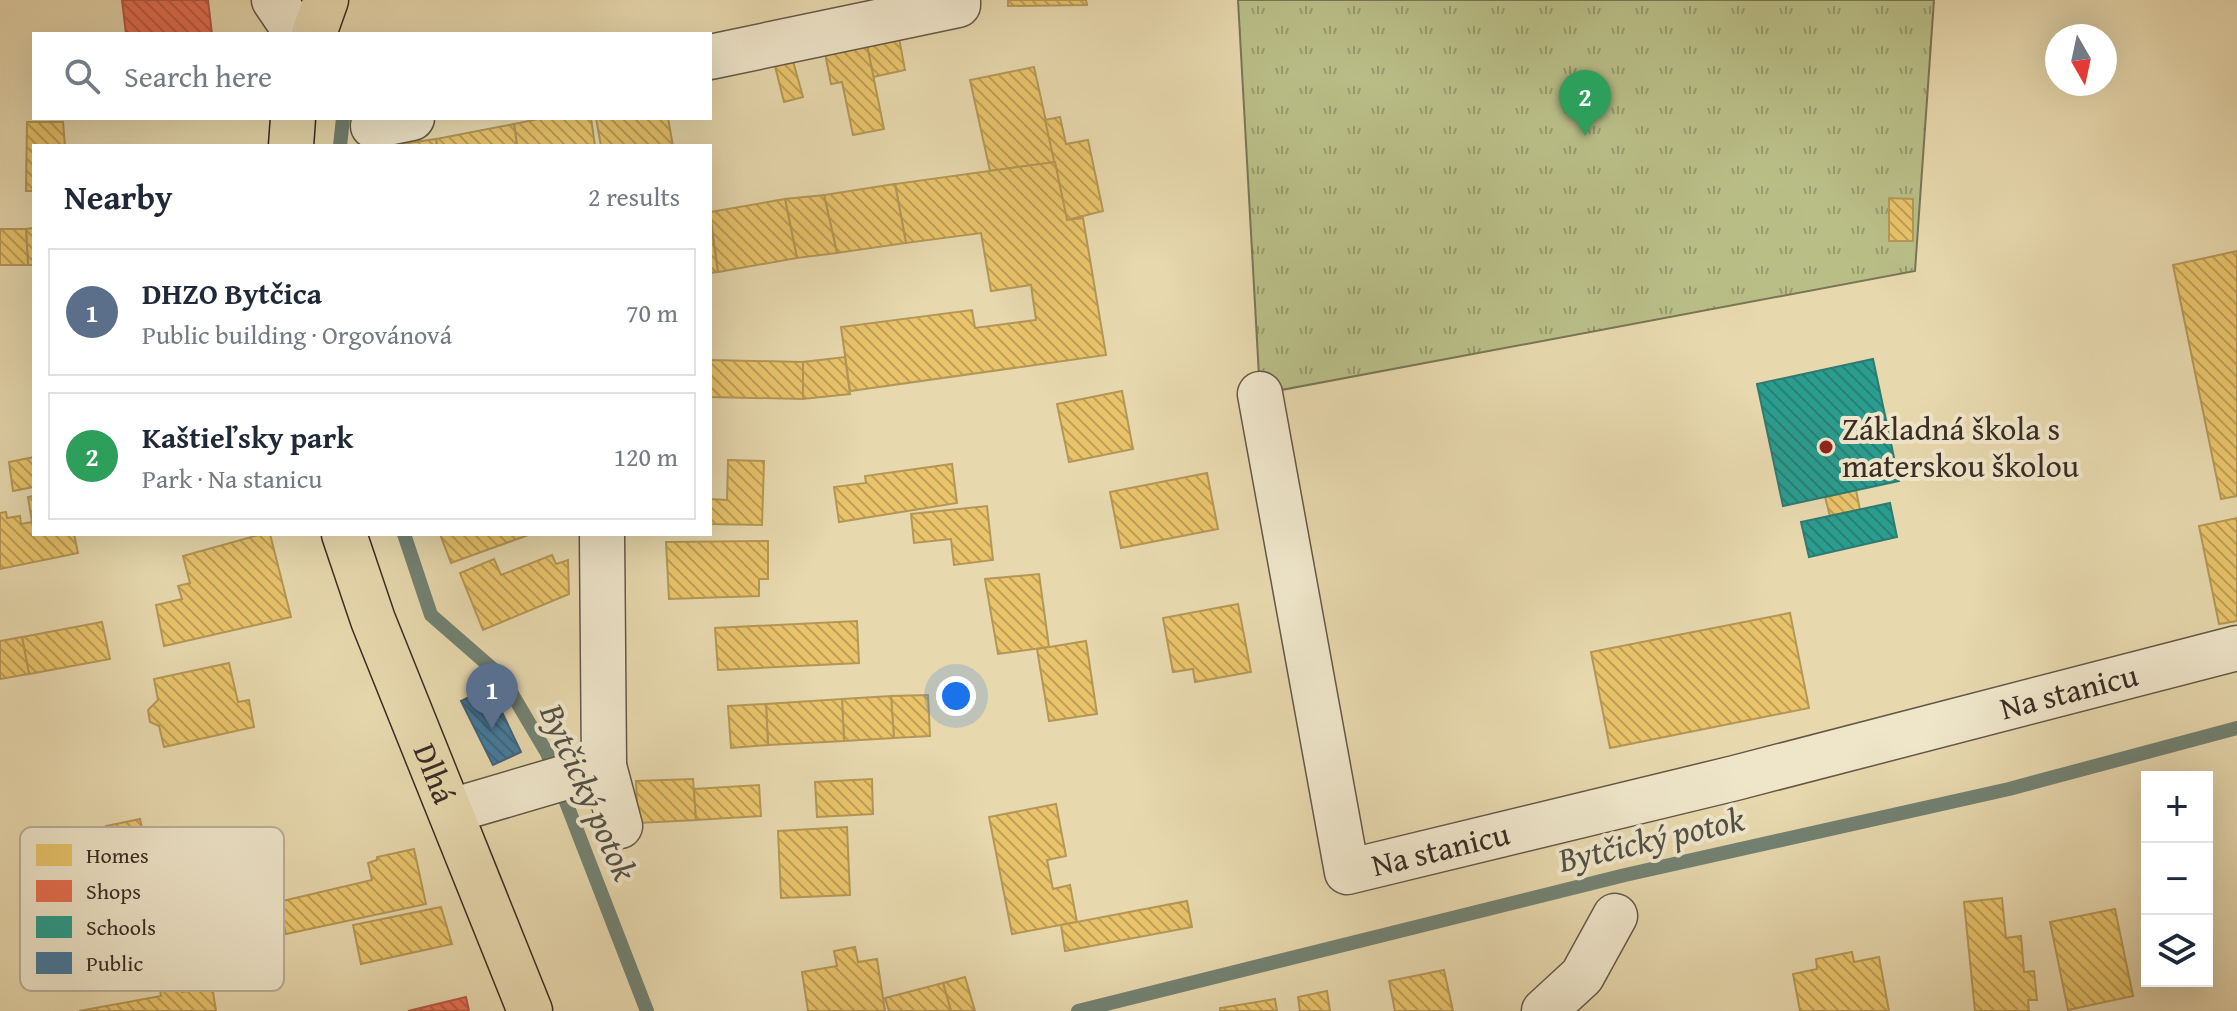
<!DOCTYPE html>
<html lang="en">
<head>
<meta charset="utf-8">
<style>
  body { margin:0; font-family:"Gentium Book Plus",serif; background:#f6f6f7; color:#1f2937 }
  .controls { position:absolute; right:24px; bottom:24px; display:grid; overflow:hidden; border-radius:0px; box-shadow:0 8px 32px #0002 }
  .controls button { width:72px; height:72px; display:grid; place-items:center; padding:0; border:0; border-bottom:2px solid #e0e1e3; background:#fff; color:#1f2937; font:40px sans-serif }
  .compass { position:absolute; left:2045px; top:24px; width:72px; height:72px; border-radius:50%; background:#fff; box-shadow:0 8px 32px #0002; rotate:171deg }
  .you { position:absolute; left:956px; top:696px; width:28px; height:28px; margin:-20px; border:6px solid #fff; border-radius:50%; background:#1a73e8; box-shadow:0 0 0 12px #1a73e833 }
  .badge { display:grid; place-items:center; width:52px; height:52px; border-radius:50%; background:#8f2418; color:#fff; font-size:26px; font-weight:700 }
  .pin { position:absolute; translate:-50% -66px; filter:drop-shadow(0 2px 4px #0008) }
  .pin::after { content:''; position:absolute; top:42px; width:28px; height:24px; background:inherit; clip-path:polygon(0 0,100% 0,50% 100%) }
  .list { margin:0; padding:0; list-style:none }
  h2 { display:flex; justify-content:space-between; align-items:center; height:104px; margin:0; padding:0 32px; font-size:34px }
  h2 small { font-size:26px; font-weight:400; color:#747a83 }
  .list li { display:grid; grid-template-columns:52px 1fr auto; gap:24px; align-items:center; box-sizing:border-box; height:128px; margin:0 16px 16px; padding:0 16px; border:2px solid #e0e1e3; border-radius:0px }
  .list b { display:block; font-size:30px; white-space:nowrap }
  .list p { margin:0; font-size:26px; white-space:nowrap; color:#747a83 }
  .list em { font-size:26px; font-style:normal; color:#747a83 }
  .icon { flex:none; width:44px; height:44px; fill:none; stroke:currentColor; stroke-width:2; stroke-linecap:round; stroke-linejoin:round }
  .map { position:relative; flex:none; width:2237px; height:1011px; overflow:hidden }
  .search { position:absolute; background:#fff; box-shadow:0 8px 32px #0002; left:32px; top:32px; width:680px; height:88px; display:flex; align-items:center; gap:20px; box-sizing:border-box; padding:0 28px; border-radius:0px; color:#747a83; font-size:30px }
  .panel { position:absolute; background:#fff; box-shadow:0 8px 32px #0002; left:32px; top:144px; width:680px; height:392px; border-radius:0px }
  .map>svg:first-child { display:block }
</style>
</head>
<body>
<div class="map">
<svg width="2237" height="1011" viewBox="0 0 2237 1011">
  <defs>
    <pattern id="grass-tufts" width="24" height="20" patternUnits="userSpaceOnUse" patternTransform="scale(2)"><rect width="24" height="20" fill="#b9be87"/><path d="M3 7l-1-3M5 7V3M7 7l1-3M15 17l-1-3M17 17v-4M19 17l1-3" fill="none" stroke="#979b6e"/></pattern>
    <pattern id="homes-back-hatch" width="6" height="6" patternUnits="userSpaceOnUse" patternTransform="scale(2)"><rect width="6" height="6" fill="#e9c46a"/><path d="M-1 5l2 2M0 0l6 6M5-1l2 2" fill="none" stroke="#bea057"/></pattern>
    <pattern id="shops-back-hatch" width="6" height="6" patternUnits="userSpaceOnUse" patternTransform="scale(2)"><rect width="6" height="6" fill="#e76f51"/><path d="M-1 5l2 2M0 0l6 6M5-1l2 2" fill="none" stroke="#bc5c43"/></pattern>
    <pattern id="schools-back-hatch" width="6" height="6" patternUnits="userSpaceOnUse" patternTransform="scale(2)"><rect width="6" height="6" fill="#2a9d8f"/><path d="M-1 5l2 2M0 0l6 6M5-1l2 2" fill="none" stroke="#258075"/></pattern>
    <pattern id="public-back-hatch" width="6" height="6" patternUnits="userSpaceOnUse" patternTransform="scale(2)"><rect width="6" height="6" fill="#457b9d"/><path d="M-1 5l2 2M0 0l6 6M5-1l2 2" fill="none" stroke="#3b6580"/></pattern>
  </defs>
  <rect width="100%" height="100%" fill="#e7d8ad"/>
  <filter id="stains"><feTurbulence type="fractalNoise" baseFrequency=".0025" numOctaves="4"/><feColorMatrix values="0 0 0 0 .2 0 0 0 0 .09 0 0 0 0 .02 0 0 0 .5 -.17"/></filter>
  <radialGradient id="worn" r=".72"><stop offset=".6" stop-color="#630" stop-opacity="0"/><stop offset="1" stop-color="#630" stop-opacity=".3"/></radialGradient>
  <!-- grass -->
  <polygon fill="url(#grass-tufts)" stroke="#797656" stroke-width="2" points="1238,0 1934,0 1915,271 1260,394"/>
  <!-- homes -->
  <g fill="url(#homes-back-hatch)" stroke="#b49756" stroke-width="2">
    <polygon points="1008,0 1086,0 1087,5 1008,6"/>
    <polygon points="899,38 905,70 873,77 867,45"/>
    <polygon points="867,45 884,129 853,135 842,82 831,84 825,53"/>
    <polygon points="793,61 803,97 784,102 775,66"/>
    <polygon points="1034,67 1055,162 990,171 970,80"/>
    <polygon points="1060,117 1066,144 1088,140 1103,211 1067,220 1045,120"/>
    <polygon points="543,118 591,118 595,146 517,146 514,124"/>
    <polygon points="596,118 668,118 673,146 601,146"/>
    <polygon points="27,122 63,122 65,146 34,146 34,191 26,191"/>
    <polygon points="514,124 517,146 437,146 436,139"/>
    <polygon points="436,139 437,146 388,146"/>
    <polygon points="1055,162 1067,220 1083,218 1106,355 850,391 841,327 972,310 975,328 1036,320 1031,285 991,291 981,233 906,243 895,184"/>
    <polygon points="895,184 906,243 837,253 824,195"/>
    <polygon points="824,195 837,253 797,258 785,199"/>
    <polygon points="1889,198 1913,199 1913,241 1889,241"/>
    <polygon points="785,199 797,258 718,272 710,212"/>
    <polygon points="710,219 718,272 710,273"/>
    <polygon points="34,228 34,265 28,265 26,229"/>
    <polygon points="0,229 26,229 28,265 0,265"/>
    <polygon points="2237,251 2237,496 2221,499 2173,265"/>
    <polygon points="845,357 850,394 803,399 803,362"/>
    <polygon points="710,360 803,362 803,399 710,397"/>
    <polygon points="1122,391 1133,449 1069,462 1057,404"/>
    <polygon points="34,457 34,487 13,491 9,462"/>
    <polygon points="728,460 764,461 762,525 710,524 710,499 727,500"/>
    <polygon points="952,464 957,503 839,522 834,487 866,483 865,476"/>
    <polygon points="1207,473 1218,529 1121,548 1110,492"/>
    <polygon points="1856,490 1860,510 1830,516 1825,497"/>
    <polygon points="34,496 34,534 74,534 78,553 0,569 0,513 6,512 7,518 20,516 21,524 32,522 28,497"/>
    <polygon points="987,506 993,560 954,565 951,539 914,543 911,514"/>
    <polygon points="2237,518 2237,621 2219,624 2199,526"/>
    <polygon points="262,534 270,534 291,617 164,646 156,605 182,599 178,586 190,583 183,556"/>
    <polygon points="440,534 531,534 451,563"/>
    <polygon points="768,541 768,579 759,579 759,596 669,599 666,542"/>
    <polygon points="552,555 556,564 568,560 569,594 483,630 460,573 494,559 501,575"/>
    <polygon points="1039,574 1049,647 998,654 985,579"/>
    <polygon points="1238,604 1251,672 1195,682 1193,669 1173,672 1163,618"/>
    <polygon points="1790,613 1809,708 1610,748 1591,652"/>
    <polygon points="857,621 859,663 718,670 715,628"/>
    <polygon points="102,622 110,659 29,674 22,637"/>
    <polygon points="22,637 29,674 0,679 0,641"/>
    <polygon points="1086,641 1097,714 1049,721 1037,649"/>
    <polygon points="229,663 238,702 249,700 254,727 164,747 159,726 150,722 148,710 158,700 154,679"/>
    <polygon points="928,695 930,736 894,738 891,696"/>
    <polygon points="891,696 894,738 844,741 842,699"/>
    <polygon points="842,699 844,741 768,745 766,704"/>
    <polygon points="766,704 768,745 731,748 728,706"/>
    <polygon points="693,779 696,820 638,823 636,781"/>
    <polygon points="872,779 873,814 817,817 815,782"/>
    <polygon points="759,785 761,816 696,820 694,789"/>
    <polygon points="1056,804 1066,856 1047,860 1053,889 1070,885 1077,922 1012,934 989,817"/>
    <polygon points="140,819 148,853 170,849 175,874 154,879 163,925 128,932 106,826"/>
    <polygon points="847,827 850,895 781,898 778,831"/>
    <polygon points="414,849 426,904 286,934 278,902 372,880 368,863 377,860 377,857"/>
    <polygon points="2002,898 2006,938 2021,936 2024,972 2034,971 2037,1000 2028,1000 2029,1011 1975,1011 1964,902"/>
    <polygon points="1187,901 1192,927 1065,951 1061,925"/>
    <polygon points="441,907 452,944 361,964 353,925"/>
    <polygon points="2115,909 2133,996 2068,1010 2050,922"/>
    <polygon points="855,947 858,962 877,959 885,1011 808,1011 802,972 837,966 834,951"/>
    <polygon points="1852,952 1854,962 1879,957 1889,1011 1800,1011 1793,974 1817,969 1816,959"/>
    <polygon points="1444,970 1453,1011 1395,1011 1389,981"/>
    <polygon points="965,977 975,1011 951,1011 943,983"/>
    <polygon points="179,981 182,992 212,986 216,1011 79,1011 161,996 159,983"/>
    <polygon points="943,983 951,1011 889,1011 885,998"/>
    <polygon points="1327,991 1330,1011 1300,1011 1298,997"/>
    <polygon points="1275,999 1277,1011 1220,1011 1220,1008"/>
  </g>
  <!-- shops -->
  <g fill="url(#shops-back-hatch)" stroke="#b35b44" stroke-width="2">
    <polygon points="122,0 208,0 212,34 126,34"/>
    <polygon points="466,997 469,1011 408,1011"/>
  </g>
  <!-- schools -->
  <g fill="url(#schools-back-hatch)" stroke="#2e7b70" stroke-width="2">
    <polygon points="1873,359 1899,481 1783,506 1757,384"/>
    <polygon points="1890,503 1897,537 1809,557 1801,522"/>
  </g>
  <!-- public -->
  <polygon fill="url(#public-back-hatch)" stroke="#416479" stroke-width="2" points="490,687 521,752 493,765 461,701"/>
  <g fill="none" stroke-linecap="round" stroke-linejoin="round">
    <!-- stream -->
    <g stroke="#728272" stroke-width="14">
      <polyline points="340,146 343,118"/>
      <polyline points="404,534 431,615 502,677 547,753 647,1011"/>
      <polyline points="1078,1011 1625,875 2009,789 2237,728"/>
    </g>
    <!-- minor casing -->
    <g stroke="#645848" stroke-width="47">
      <g id="minor">
        <polyline points="274,0 297,34"/>
        <polyline points="710,57 958,5 958,0"/>
        <polyline points="373,126 412,118"/>
        <path id="s1" d="M1260 394 1347 872 1735 778 2237 648"/>
        <polyline points="602,534 604,766 620,826"/>
        <polyline points="451,811 604,766"/>
        <polyline points="1544,1011 1582,976 1615,916"/>
      </g>
    </g>
    <!-- major casing -->
    <g stroke="#392d26" stroke-width="47">
      <g id="major">
        <polyline points="314,34 326,0"/>
        <polyline points="291,146 293,118"/>
        <path id="s2" d="M344 534 373 620 530 1011"/>
      </g>
    </g>
    <!-- minor -->
    <use href="#minor" stroke="#efe6ca" stroke-width="44"/>
    <!-- major -->
    <use href="#major" stroke="#e7d8ad" stroke-width="44"/>
  </g>
  <!-- markers -->
  <circle fill="#8f2418" stroke="#efe6ca" stroke-width="3" cx="1826" cy="447" r="8"/>
  <g text-anchor="middle" stroke-width="8" stroke-linejoin="round" paint-order="stroke">
    <!-- poi labels -->
    <g font-size="32" fill="#392d26" stroke="#efe6ca" text-anchor="start">
      <text x="1842" y="440">Základná škola s<tspan x="1842" dy="37">materskou školou</tspan></text>
    </g>
    <!-- street labels -->
    <g font-size="32" fill="#392d26" stroke="#efe6ca">
      <text dy="11" stroke="none"><textPath href="#s1" startOffset="1230">Na stanicu</textPath></text>
      <text dy="11" stroke="none"><textPath href="#s2" startOffset="256">Dlhá</textPath></text>
      <text dy="11" stroke="none"><textPath href="#s1" startOffset="582">Na stanicu</textPath></text>
    </g>
    <!-- water labels -->
    <g font-size="34" font-style="italic" fill="#515046" stroke="#efe6ca">
      <text transform="translate(589 792) rotate(66)" y="12">Bytčický potok</text>
      <text transform="translate(1651 839) rotate(-13)" y="12">Bytčický potok</text>
    </g>
  </g>
  <!-- legend -->
  <rect x="20" y="827" width="264" height="164" rx="12" fill="#efe6ca" stroke="#b8ae99" stroke-width="2"/>
  <rect x="36" y="844" width="36" height="22" fill="#e9c46a"/>
  <rect x="36" y="880" width="36" height="22" fill="#e76f51"/>
  <rect x="36" y="916" width="36" height="22" fill="#2a9d8f"/>
  <rect x="36" y="952" width="36" height="22" fill="#457b9d"/>
  <g font-size="22" fill="#392d26">
    <text x="86" y="863">Homes</text>
    <text x="86" y="899">Shops</text>
    <text x="86" y="935">Schools</text>
    <text x="86" y="971">Public</text>
  </g>
  <rect width="100%" height="100%" filter="url(#stains)"/>
  <rect width="100%" height="100%" fill="url(#worn)"/>
</svg>
<div class="controls">
<button>+</button>
<button>−</button>
<button><svg class="icon" aria-label="layers" viewBox="0 0 24 24"><path d="M12 4l9 5-9 5-9-5zM3 14l9 5 9-5"/></svg></button>
</div>
<svg class="compass" viewBox="-18 -18 36 36"><path d="M0-13l5 13h-10z" fill="#e53935"/><path d="M0 13l5-13h-10z" fill="#747a83"/></svg>
<div class="you"></div>
<div class="pin badge" style="left:492px;top:729px;background:#5c6f8a">1</div>
<div class="pin badge" style="left:1585px;top:136px;background:#2e9e5b">2</div>
<div class="search"><svg class="icon" aria-label="search" viewBox="0 0 24 24"><circle cx="10" cy="10" r="6"/><path d="M15 15l6 6"/></svg>Search here</div>
<section class="panel">
<h2>Nearby<small>2 results</small></h2>
<ul class="list">
<li><span class="badge" style="background:#5c6f8a">1</span><div><b>DHZO Bytčica</b><p>Public building · Orgovánová</p></div><em>70 m</em></li>
<li><span class="badge" style="background:#2e9e5b">2</span><div><b>Kaštieľsky park</b><p>Park · Na stanicu</p></div><em>120 m</em></li>
</ul>
</section>
</div>
</body>
</html>
